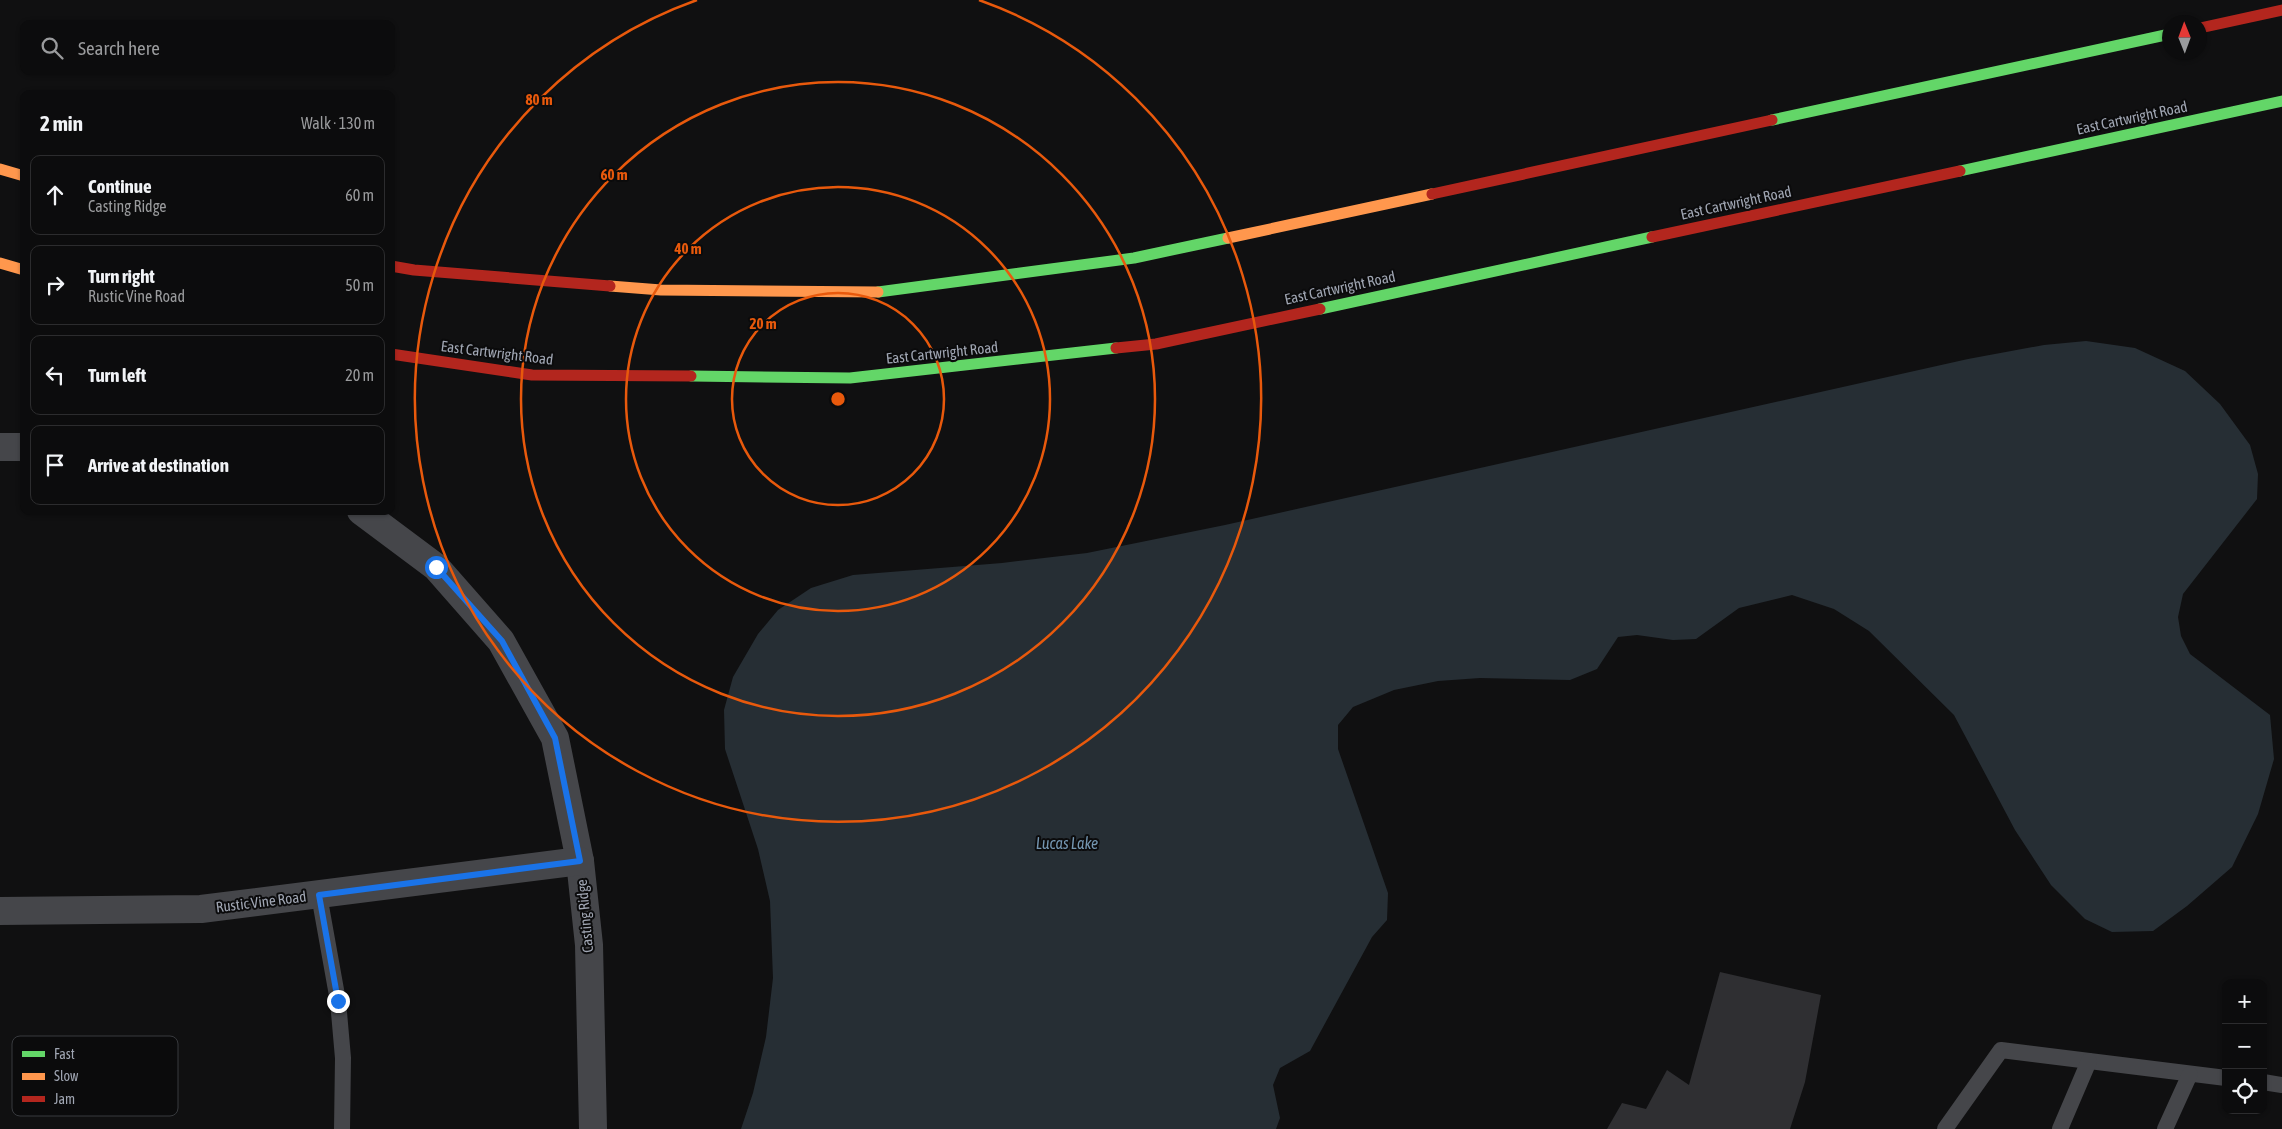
<!DOCTYPE html>
<html lang="en">
<head>
<meta charset="utf-8">
<style>
  body { margin:0; font-family:"Asap Condensed",sans-serif; background:#1a1a1b; color:#f1f3f6 }
  .controls { position:absolute; right:15px; bottom:15px; display:grid; overflow:hidden; border-radius:10px; box-shadow:0 1px 4px #0004 }
  .controls button { width:45px; height:45px; display:grid; place-items:center; padding:0; border:0; border-bottom:1px solid #2c2c2e; background:#0c0c0d; color:#f1f3f6; font:25px sans-serif }
  .compass { position:absolute; left:2162px; top:15px; width:45px; height:45px; border-radius:50%; background:#0c0c0d; box-shadow:0 1px 4px #0004; rotate:359deg }
  .stop { position:absolute; width:15px; height:15px; margin:-11px; border:4px solid #1a73e8; border-radius:50%; background:#fff }
  .stop.end { background:#1a73e8; border-color:#fff; box-shadow:0 1px 5px #0008 }
  .list { margin:0; padding:0; list-style:none }
  h2 { display:flex; justify-content:space-between; align-items:center; height:65px; margin:0; padding:0 20px; font-size:21px }
  h2 small { font-size:16px; font-weight:400; color:#9a9b9d }
  .list li { display:grid; grid-template-columns:32px 1fr auto; gap:15px; align-items:center; box-sizing:border-box; height:80px; margin:0 10px 10px; padding:0 10px; border:1px solid #2c2c2e; border-radius:10px }
  .list b { display:block; font-size:19px; white-space:nowrap }
  .list p { margin:0; font-size:16px; white-space:nowrap; color:#9a9b9d }
  .list em { font-size:16px; font-style:normal; color:#9a9b9d }
  .icon { flex:none; width:28px; height:28px; fill:none; stroke:currentColor; stroke-width:2; stroke-linecap:round; stroke-linejoin:round }
  .map { position:relative; flex:none; width:2282px; height:1129px; overflow:hidden }
  .search { position:absolute; background:#0c0c0d; box-shadow:0 1px 4px #0004; left:20px; top:20px; width:375px; height:55px; display:flex; align-items:center; gap:12px; box-sizing:border-box; padding:0 18px; border-radius:10px; color:#9a9b9d; font-size:19px }
  .panel { position:absolute; background:#0c0c0d; box-shadow:0 1px 4px #0004; left:20px; top:90px; width:375px; height:425px; border-radius:10px }
  .map>svg:first-child { display:block }
</style>
</head>
<body>
<div class="map">
<svg width="2282" height="1129" viewBox="0 0 2282 1129">
  <rect width="100%" height="100%" fill="#101011"/>
  <!-- water -->
  <polygon fill="#262e34" points="2086,341 2135,348 2185,371 2220,404 2250,445 2258,474 2257,499 2183,594 2178,617 2181,636 2190,654 2270,715 2274,759 2258,814 2232,867 2187,906 2153,931 2112,932 2085,919 2051,885 2015,830 1954,715 1869,631 1834,609 1792,595 1739,608 1696,639 1673,640 1637,635 1618,637 1597,669 1570,680 1480,678 1438,681 1394,690 1353,707 1338,725 1338,749 1388,893 1387,920 1372,937 1310,1051 1280,1068 1273,1085 1280,1118 1276,1129 741,1129 753,1093 766,1037 773,978 770,901 758,849 725,749 724,710 733,677 758,634 778,610 811,588 853,575 1002,563 1087,553 1225,525 1968,359 2044,345"/>
  <!-- building -->
  <polygon fill="#2f2f32" points="1720,972 1821,995 1805,1082 1790,1129 1607,1129 1622,1103 1646,1109 1667,1070 1689,1085"/>
  <g fill="none" stroke-linecap="round" stroke-linejoin="round">
    <!-- lane -->
    <g stroke="#45464a" stroke-width="16">
      <polyline points="319,895 338,1001 343,1058 342,1129"/>
      <polyline points="2263,1082 2282,1085"/>
      <polyline points="1945,1129 2001,1050 2226,1078"/>
      <polyline points="2060,1129 2089,1061"/>
      <polyline points="2165,1129 2190,1074"/>
    </g>
    <!-- street -->
    <g stroke="#45464a" stroke-width="28">
      <polyline points="0,447 24,447"/>
      <polyline points="361,511 436,567 501,641 555,738 580,861 589,945 593,1129"/>
      <polyline points="0,911 201,909 580,861"/>
    </g>
    <!-- fast -->
    <g stroke="#63d668" stroke-width="11">
      <polyline points="1772,120 2170,34"/>
      <polyline points="1960,171 2282,101"/>
      <polyline points="878,292 1134,258 1228,238"/>
      <polyline points="1320,309 1652,237"/>
      <polyline points="691,376 850,378 1116,348"/>
    </g>
    <!-- slow -->
    <g stroke="#ff974d" stroke-width="11">
      <polyline points="0,169 24,176"/>
      <polyline points="1228,238 1432,194"/>
      <polyline points="0,263 24,270"/>
      <polyline points="610,286 661,290 878,292"/>
    </g>
    <!-- jam -->
    <g stroke="#b3261e" stroke-width="11">
      <polyline points="2200,28 2282,10"/>
      <polyline points="1432,194 1772,120"/>
      <polyline points="1652,237 1960,171"/>
      <polyline points="391,266 414,270 610,286"/>
      <polyline points="1116,348 1156,344 1320,309"/>
      <polyline points="391,354 532,375 691,376"/>
    </g>
  </g>
  <g fill="none" stroke-linecap="round" stroke-linejoin="round">
    <!-- route -->
    <polyline stroke="#1a73e8" stroke-width="6" points="338,1001 319,895 580,861 555,738 502,641 436,567"/>
  </g>
  <!-- distance rings -->
  <g fill="none" stroke="#e8590c" stroke-width="2.5">
    <circle cx="838" cy="399" r="106"/>
    <circle cx="838" cy="399" r="212"/>
    <circle cx="838" cy="399" r="317"/>
    <path d="M979 0A423 423 0 1 1 697 0"/>
  </g>
  <g text-anchor="middle" stroke-width="4" stroke-linejoin="round" paint-order="stroke">
    <!-- street labels -->
    <g font-size="15" fill="#a0a6b3" stroke="#0b0b0c">
      <text transform="translate(2132 118) rotate(-12)" y="5">East Cartwright Road</text>
      <text transform="translate(1736 203) rotate(-12)" y="5">East Cartwright Road</text>
      <text transform="translate(1340 288) rotate(-12)" y="5">East Cartwright Road</text>
      <text transform="translate(497 353) rotate(7)" y="5">East Cartwright Road</text>
      <text transform="translate(942 353) rotate(-6)" y="5">East Cartwright Road</text>
      <text transform="translate(261 902) rotate(-7)" y="5">Rustic Vine Road</text>
      <text transform="translate(585 916) rotate(-95)" y="5">Casting Ridge</text>
    </g>
    <!-- water labels -->
    <g font-size="16" font-style="italic" fill="#7496b1" stroke="#0b0b0c">
      <text x="1067" y="849">Lucas Lake</text>
    </g>
  </g>
  <!-- legend -->
  <rect x="12" y="1036" width="166" height="80" rx="8" fill="#0b0b0c" stroke="#383a3e" stroke-width="1"/>
  <rect x="22" y="1051" width="23" height="6" fill="#63d668"/>
  <rect x="22" y="1073" width="23" height="7" fill="#ff974d"/>
  <rect x="22" y="1096" width="23" height="6" fill="#b3261e"/>
  <g font-size="14" fill="#a0a6b3">
    <text x="54" y="1059">Fast</text>
    <text x="54" y="1081">Slow</text>
    <text x="54" y="1104">Jam</text>
  </g>
  <circle cx="838" cy="399" r="8" fill="#e8590c" stroke="#0b0b0c" stroke-width="2.5"/>
  <g font-size="15" text-anchor="middle" font-weight="bold" fill="#e8590c" stroke="#0b0b0c" stroke-width="4" stroke-linejoin="round" paint-order="stroke">
    <text x="539" y="105">80 m</text>
    <text x="614" y="180">60 m</text>
    <text x="688" y="254">40 m</text>
    <text x="763" y="329">20 m</text>
  </g>
</svg>
<div class="controls">
<button>+</button>
<button>−</button>
<button><svg class="icon" aria-label="locate" viewBox="0 0 24 24"><circle cx="12" cy="12" r="6"/><path d="M12 2v4M12 18v4M2 12h4M18 12h4"/></svg></button>
</div>
<svg class="compass" viewBox="-18 -18 36 36"><path d="M0-13l5 13h-10z" fill="#e53935"/><path d="M0 13l5-13h-10z" fill="#9a9b9d"/></svg>
<div class="stop" style="left:436px;top:567px"></div>
<div class="stop end" style="left:338px;top:1001px"></div>
<div class="search"><svg class="icon" aria-label="search" viewBox="0 0 24 24"><circle cx="10" cy="10" r="6"/><path d="M15 15l6 6"/></svg>Search here</div>
<section class="panel">
<h2>2 min<small>Walk · 130 m</small></h2>
<ul class="list">
<li><svg class="icon" aria-label="ahead" viewBox="0 0 24 24"><path d="M12 20V5M6 11l6-6 6 6"/></svg><div><b>Continue</b><p>Casting Ridge</p></div><em>60 m</em></li>
<li><svg class="icon" aria-label="right" viewBox="0 0 24 24"><path d="M7 20v-9h11M14 6l5 5-5 5"/></svg><div><b>Turn right</b><p>Rustic Vine Road</p></div><em>50 m</em></li>
<li><svg class="icon" aria-label="left" viewBox="0 0 24 24"><path d="M17 20v-9H6M10 6l-5 5 5 5"/></svg><div><b>Turn left</b></div><em>20 m</em></li>
<li><svg class="icon" aria-label="arrive" viewBox="0 0 24 24"><path d="M6 21V4h12l-3 4 3 4H6"/></svg><div><b>Arrive at destination</b></div></li>
</ul>
</section>
</div>
</body>
</html>
